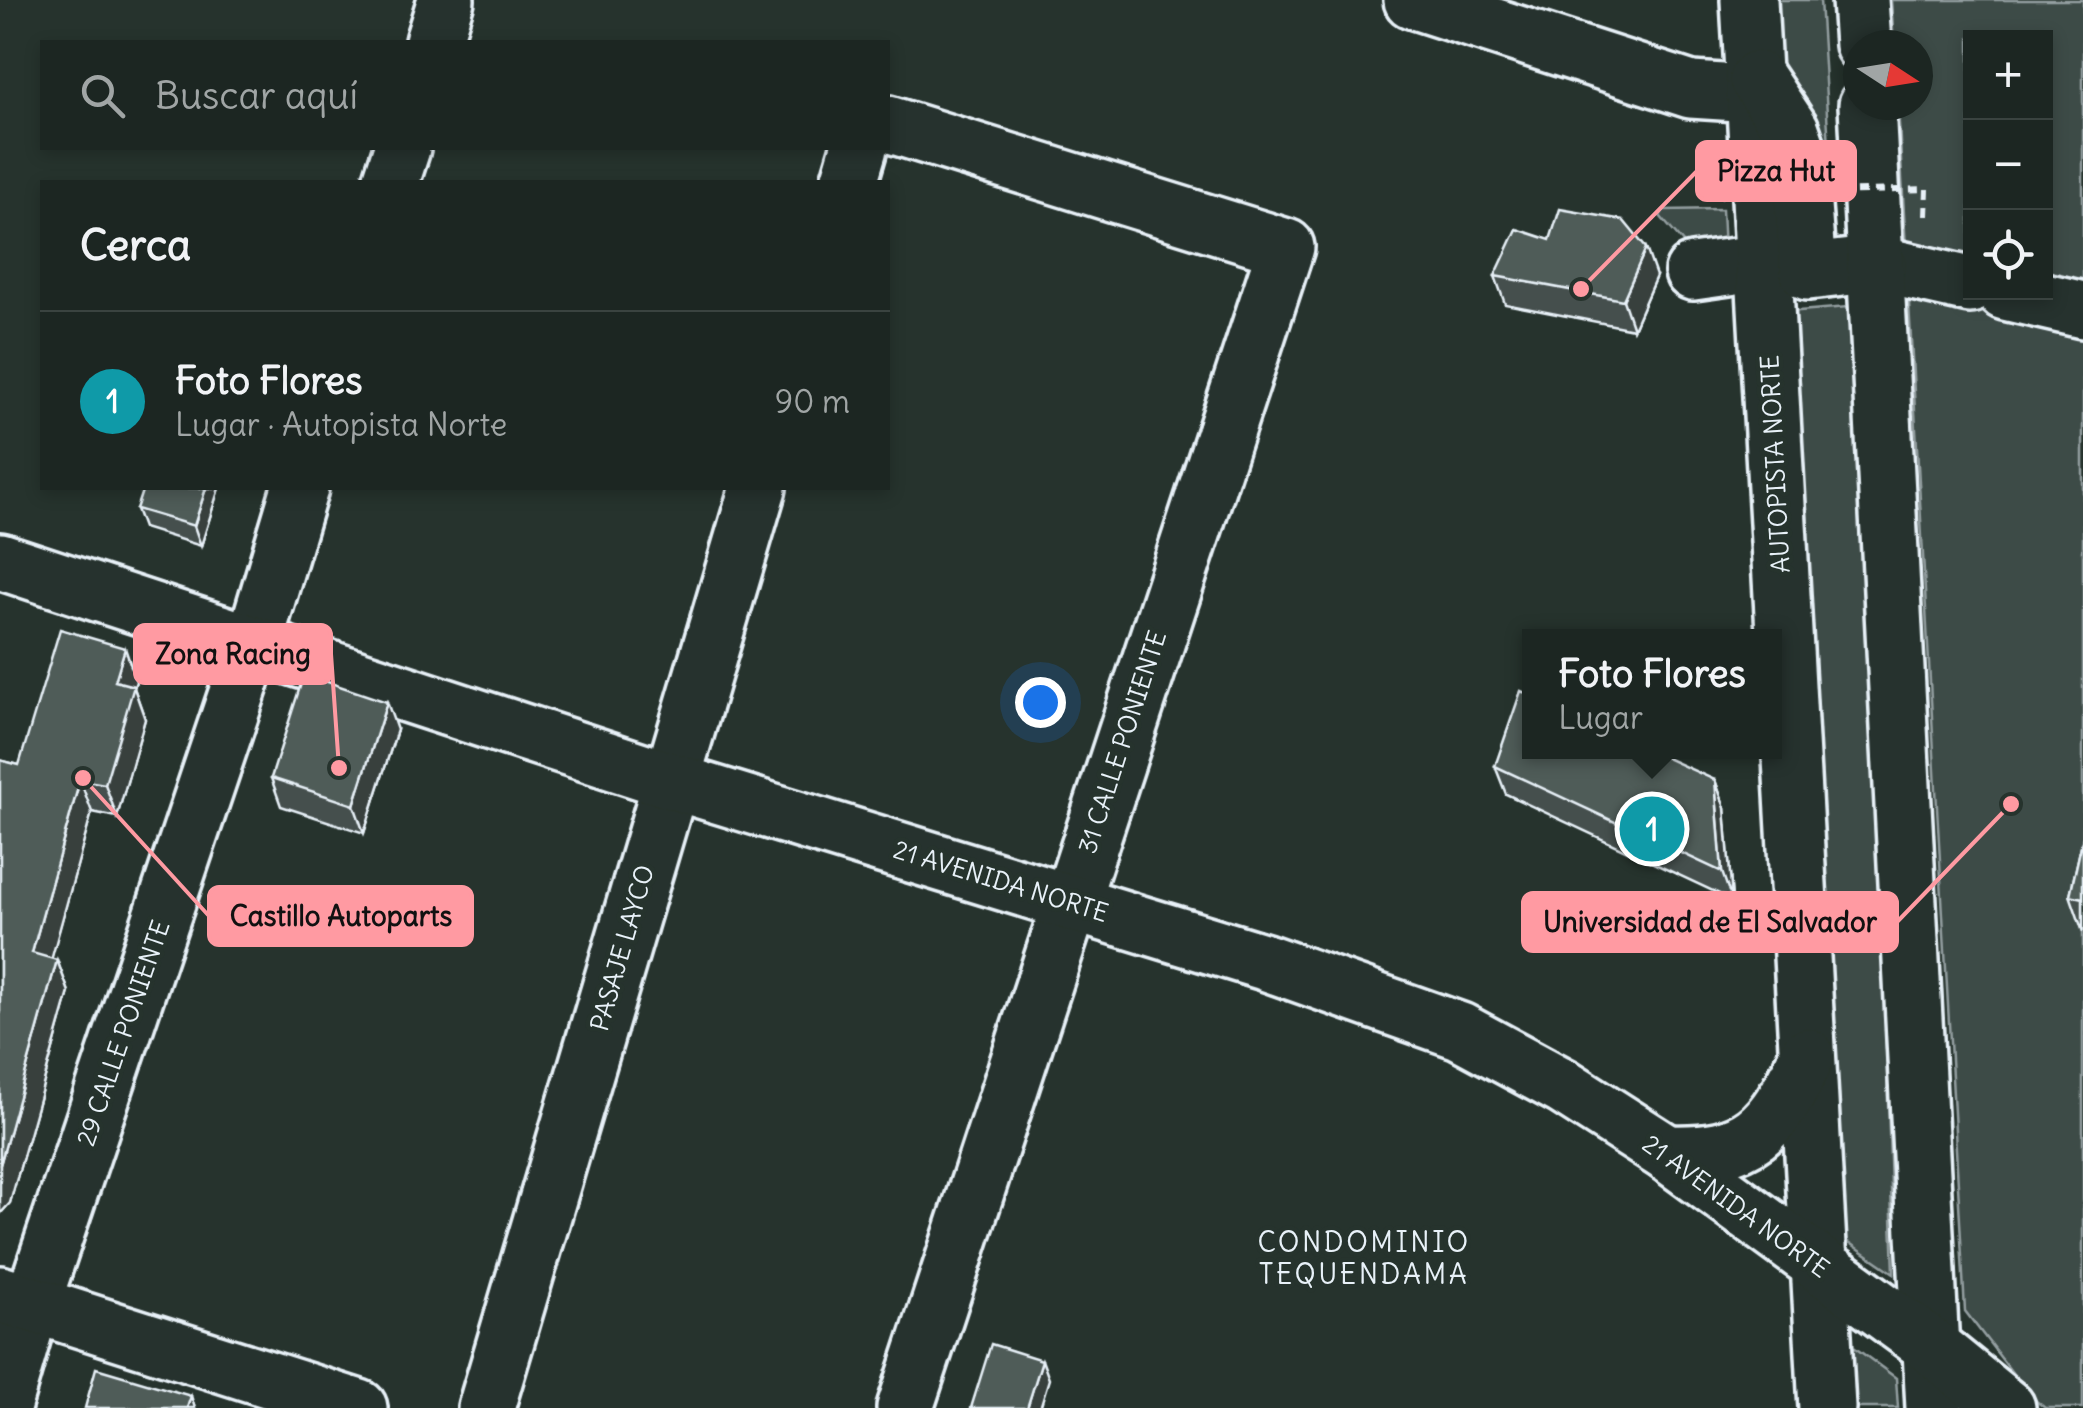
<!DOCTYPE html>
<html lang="es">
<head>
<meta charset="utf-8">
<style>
  body { margin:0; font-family:Delius,sans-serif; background:#29322f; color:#f1f3f6 }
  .controls { position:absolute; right:30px; top:30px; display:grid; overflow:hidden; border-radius:0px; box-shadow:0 5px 15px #0003 }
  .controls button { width:90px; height:90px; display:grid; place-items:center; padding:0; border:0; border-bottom:2px solid #3a4340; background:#1c2622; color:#f1f3f6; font:50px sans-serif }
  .compass { position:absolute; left:1843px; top:30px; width:90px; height:90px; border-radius:50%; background:#1c2622; box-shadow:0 5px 15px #0003; rotate:102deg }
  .you { position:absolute; left:1040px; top:702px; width:35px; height:35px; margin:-25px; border:8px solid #fff; border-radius:50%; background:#1a73e8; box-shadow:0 0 0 15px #1a73e833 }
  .badge { display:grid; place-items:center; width:65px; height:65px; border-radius:50%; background:#ff9aa2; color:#fff; font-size:32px; font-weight:700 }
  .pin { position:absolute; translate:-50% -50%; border:5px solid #fff; box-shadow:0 2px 10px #0006 }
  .popup { position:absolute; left:1522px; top:629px; width:260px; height:130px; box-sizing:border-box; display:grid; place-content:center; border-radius:0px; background:#1c2622; filter:drop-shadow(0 2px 8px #0005); font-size:32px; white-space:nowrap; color:#a0a5a5 }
  .popup b { font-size:38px; color:#f1f3f6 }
  .popup::after { content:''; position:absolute; left:50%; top:100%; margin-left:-20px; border:20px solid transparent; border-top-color:#1c2622 }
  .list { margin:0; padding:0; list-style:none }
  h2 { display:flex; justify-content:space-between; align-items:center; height:130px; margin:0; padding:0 40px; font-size:42px }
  h2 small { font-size:32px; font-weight:400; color:#a0a5a5 }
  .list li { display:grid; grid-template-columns:65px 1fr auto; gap:30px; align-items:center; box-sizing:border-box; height:180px; padding:0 40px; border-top:2px solid #3a4340 }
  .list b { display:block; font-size:38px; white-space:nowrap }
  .list p { margin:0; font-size:32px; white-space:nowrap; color:#a0a5a5 }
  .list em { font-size:32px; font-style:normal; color:#a0a5a5 }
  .icon { flex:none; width:55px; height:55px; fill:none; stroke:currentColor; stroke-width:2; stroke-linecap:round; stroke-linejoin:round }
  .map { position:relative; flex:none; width:2083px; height:1408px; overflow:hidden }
  .search { position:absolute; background:#1c2622; box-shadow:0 5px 15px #0003; left:40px; top:40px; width:850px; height:110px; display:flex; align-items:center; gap:25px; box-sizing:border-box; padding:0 35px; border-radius:0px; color:#a0a5a5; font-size:38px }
  .panel { position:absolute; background:#1c2622; box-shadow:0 5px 15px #0003; left:40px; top:180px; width:850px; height:310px; border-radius:0px }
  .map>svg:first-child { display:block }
</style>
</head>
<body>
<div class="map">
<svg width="2083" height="1408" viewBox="0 0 2083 1408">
  <rect width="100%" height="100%" fill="#26332d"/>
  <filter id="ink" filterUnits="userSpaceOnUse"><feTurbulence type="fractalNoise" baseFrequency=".01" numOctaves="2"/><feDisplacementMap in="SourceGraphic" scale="20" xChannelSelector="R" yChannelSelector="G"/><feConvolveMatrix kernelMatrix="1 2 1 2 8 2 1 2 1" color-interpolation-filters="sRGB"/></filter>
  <g filter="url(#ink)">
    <!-- green -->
    <g fill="#3e4b47" stroke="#939ea0" stroke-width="2.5" fill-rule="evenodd">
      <polygon points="1777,0 1820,0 1831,179 1812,176 1781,91"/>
      <path d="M1891 0H2083V1408H2045L2030 1396 1965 1311 1898 105H1918V45H1894ZM1970 38H2046V292H1970Z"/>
      <polygon points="1722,209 1724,251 1690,251 1660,216 1664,210"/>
      <polygon points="1860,306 1894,1273 1833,1231 1787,312"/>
      <polygon points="1843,1339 1896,1378 1898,1408 1847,1408"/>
    </g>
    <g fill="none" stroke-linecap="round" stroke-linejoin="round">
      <!-- minor casing -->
      <g stroke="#e8f1f8" stroke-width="62">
        <g id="minor">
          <polyline points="1412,0 1691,90 1754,94"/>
          <polyline points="433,42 446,0"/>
          <polyline points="888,124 1286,247 905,1408"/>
          <polyline points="391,182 402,148"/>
          <polyline points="849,182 859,148"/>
          <polyline points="1878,264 1970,285"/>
          <polyline points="1693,272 1764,262"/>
          <polyline points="2005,292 2083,310"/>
          <polyline points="2,1408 32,1304 254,643 300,488"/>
          <polyline points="486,1408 758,488"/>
        </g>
      </g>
      <!-- major casing -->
      <g stroke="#e8f1f8" stroke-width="62">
        <g id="major">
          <polyline points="1749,0 1827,1408"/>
          <polyline points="1860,0 1863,45"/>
          <polyline points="1757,79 1791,130 1799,153 1808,272 1878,264"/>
          <polyline points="1867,105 1934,1408"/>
          <polyline points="0,561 672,781 1265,962 1460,1031 1564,1087 1667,1153 1931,1346 2007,1408"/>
          <path d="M1667 1153C1751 1156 1773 1130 1807 1056"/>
          <polyline points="0,1294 359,1408"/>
        </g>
      </g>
      <!-- path -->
      <polyline stroke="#e8f1f8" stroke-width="6" stroke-dasharray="10 8" stroke-linecap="butt" points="1926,216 1927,189"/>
      <!-- minor -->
      <use href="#minor" stroke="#26332d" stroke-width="55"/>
      <!-- major -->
      <use href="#major" stroke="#26332d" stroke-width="55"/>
      <!-- path-bridge -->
      <polyline stroke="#e8f1f8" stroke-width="6" stroke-dasharray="10 8" stroke-linecap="butt" points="1712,196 1927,189"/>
    </g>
    <!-- wall -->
    <g fill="#454f4d" stroke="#e8f1f8" stroke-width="2.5">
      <polygon points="1495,276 1656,276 1633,329 1505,304"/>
      <polygon points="219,488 201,546 143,528 136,509"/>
      <polygon points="136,681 134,688 145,719 117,817 92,812 51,959 57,960 69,992 10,1203 0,1214 0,760 19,765"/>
      <polygon points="397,730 364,833 281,806 271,778"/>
      <polygon points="1495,766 1715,780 1725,808 1732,900 1506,794"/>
      <polygon points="2083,837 2083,932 2070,895"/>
    </g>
    <!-- shaded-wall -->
    <g fill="#38403e" stroke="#e8f1f8" stroke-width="2.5">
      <polygon points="1646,248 1656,276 1633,329 1623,300"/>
      <polygon points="206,488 219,488 201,546 194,526"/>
      <polygon points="125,648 136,681 134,688 145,719 117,817 105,784 115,681"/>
      <polygon points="387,702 397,730 364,833 354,805"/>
      <polygon points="80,780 92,812 44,986 32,953"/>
      <polygon points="1715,780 1725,808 1732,900 1722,872"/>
      <polygon points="57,960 69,992 10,1203 0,1214 0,1165"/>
      <polygon points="1042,1360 1049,1379 1040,1408 1027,1408"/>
      <polygon points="191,1396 195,1408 187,1408"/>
    </g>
    <!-- building -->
    <g fill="#505c59" stroke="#e8f1f8" stroke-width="2.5">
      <polygon points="1560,209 1623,220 1646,248 1623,300 1495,276 1517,229 1550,240"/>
      <polygon points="143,488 206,488 194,526 136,509"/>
      <polygon points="60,629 125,648 115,681 134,686 105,784 80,780 32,953 57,960 0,1165 0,760 19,765"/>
      <polygon points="304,674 387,702 354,805 271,778"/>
      <polygon points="1521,691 1530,695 1530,752 1653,752 1715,780 1722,872 1495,766"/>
      <polygon points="2083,837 2083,898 2070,895"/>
      <polygon points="991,1344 1042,1360 1027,1408 971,1408"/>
      <polygon points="96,1368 191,1396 187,1408 85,1408"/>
    </g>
  </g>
  <g text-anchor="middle" stroke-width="9" stroke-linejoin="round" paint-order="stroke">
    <!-- street labels -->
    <g font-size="25" fill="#e8f1f8" stroke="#26332d">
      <text transform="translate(1775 464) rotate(-93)" y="9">AUTOPISTA NORTE</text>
      <text transform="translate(1122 742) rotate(-72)" y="9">31 CALLE PONIENTE</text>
      <text transform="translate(1001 881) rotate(17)" y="9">21 AVENIDA NORTE</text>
      <text transform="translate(622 948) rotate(-74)" y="9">PASAJE LAYCO</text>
      <text transform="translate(123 1033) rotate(-71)" y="9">29 CALLE PONIENTE</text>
      <text transform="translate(1736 1206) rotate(36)" y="9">21 AVENIDA NORTE</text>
    </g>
    <!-- neighbourhood labels -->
    <g font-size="28" letter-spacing="2.5" fill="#e8f1f8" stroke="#26332d">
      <text x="1364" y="1252">CONDOMINIO<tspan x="1364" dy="32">TEQUENDAMA</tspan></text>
    </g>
  </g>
  <!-- callouts -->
  <path fill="none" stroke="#ff9aa2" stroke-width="4" d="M1581 289L1697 171M339 768L331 654M83 778L209 916M2011 804L1897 922"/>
  <g fill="#ff9aa2" stroke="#26332d" stroke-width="4">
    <circle cx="1581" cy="289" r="10"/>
    <circle cx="339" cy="768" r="10"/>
    <circle cx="83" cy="778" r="10"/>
    <circle cx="2011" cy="804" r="10"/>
  </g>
  <g fill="#ff9aa2" stroke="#ff9aa2" stroke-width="4">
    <rect x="1697" y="142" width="158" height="58" rx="10"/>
    <rect x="135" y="625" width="196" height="58" rx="10"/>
    <rect x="209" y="887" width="263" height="58" rx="10"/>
    <rect x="1523" y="893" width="374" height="58" rx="10"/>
  </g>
  <g font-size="28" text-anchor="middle" font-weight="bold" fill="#111">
    <text x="1776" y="181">Pizza Hut</text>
    <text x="233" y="664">Zona Racing</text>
    <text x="341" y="926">Castillo Autoparts</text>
    <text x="1710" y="932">Universidad de El Salvador</text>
  </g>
</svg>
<div class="controls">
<button>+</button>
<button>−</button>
<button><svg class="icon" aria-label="locate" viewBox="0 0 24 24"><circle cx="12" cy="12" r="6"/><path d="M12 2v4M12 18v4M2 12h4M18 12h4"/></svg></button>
</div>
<svg class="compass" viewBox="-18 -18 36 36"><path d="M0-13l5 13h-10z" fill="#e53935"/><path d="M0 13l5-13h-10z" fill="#a0a5a5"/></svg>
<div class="you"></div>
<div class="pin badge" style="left:1652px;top:829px;background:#0f9aa8">1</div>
<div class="popup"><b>Foto Flores</b>Lugar</div>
<div class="search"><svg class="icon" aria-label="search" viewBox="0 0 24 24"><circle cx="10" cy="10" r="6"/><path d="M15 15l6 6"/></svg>Buscar aquí</div>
<section class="panel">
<h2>Cerca<small></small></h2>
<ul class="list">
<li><span class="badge" style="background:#0f9aa8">1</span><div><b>Foto Flores</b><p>Lugar · Autopista Norte</p></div><em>90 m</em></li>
</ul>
</section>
</div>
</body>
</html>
